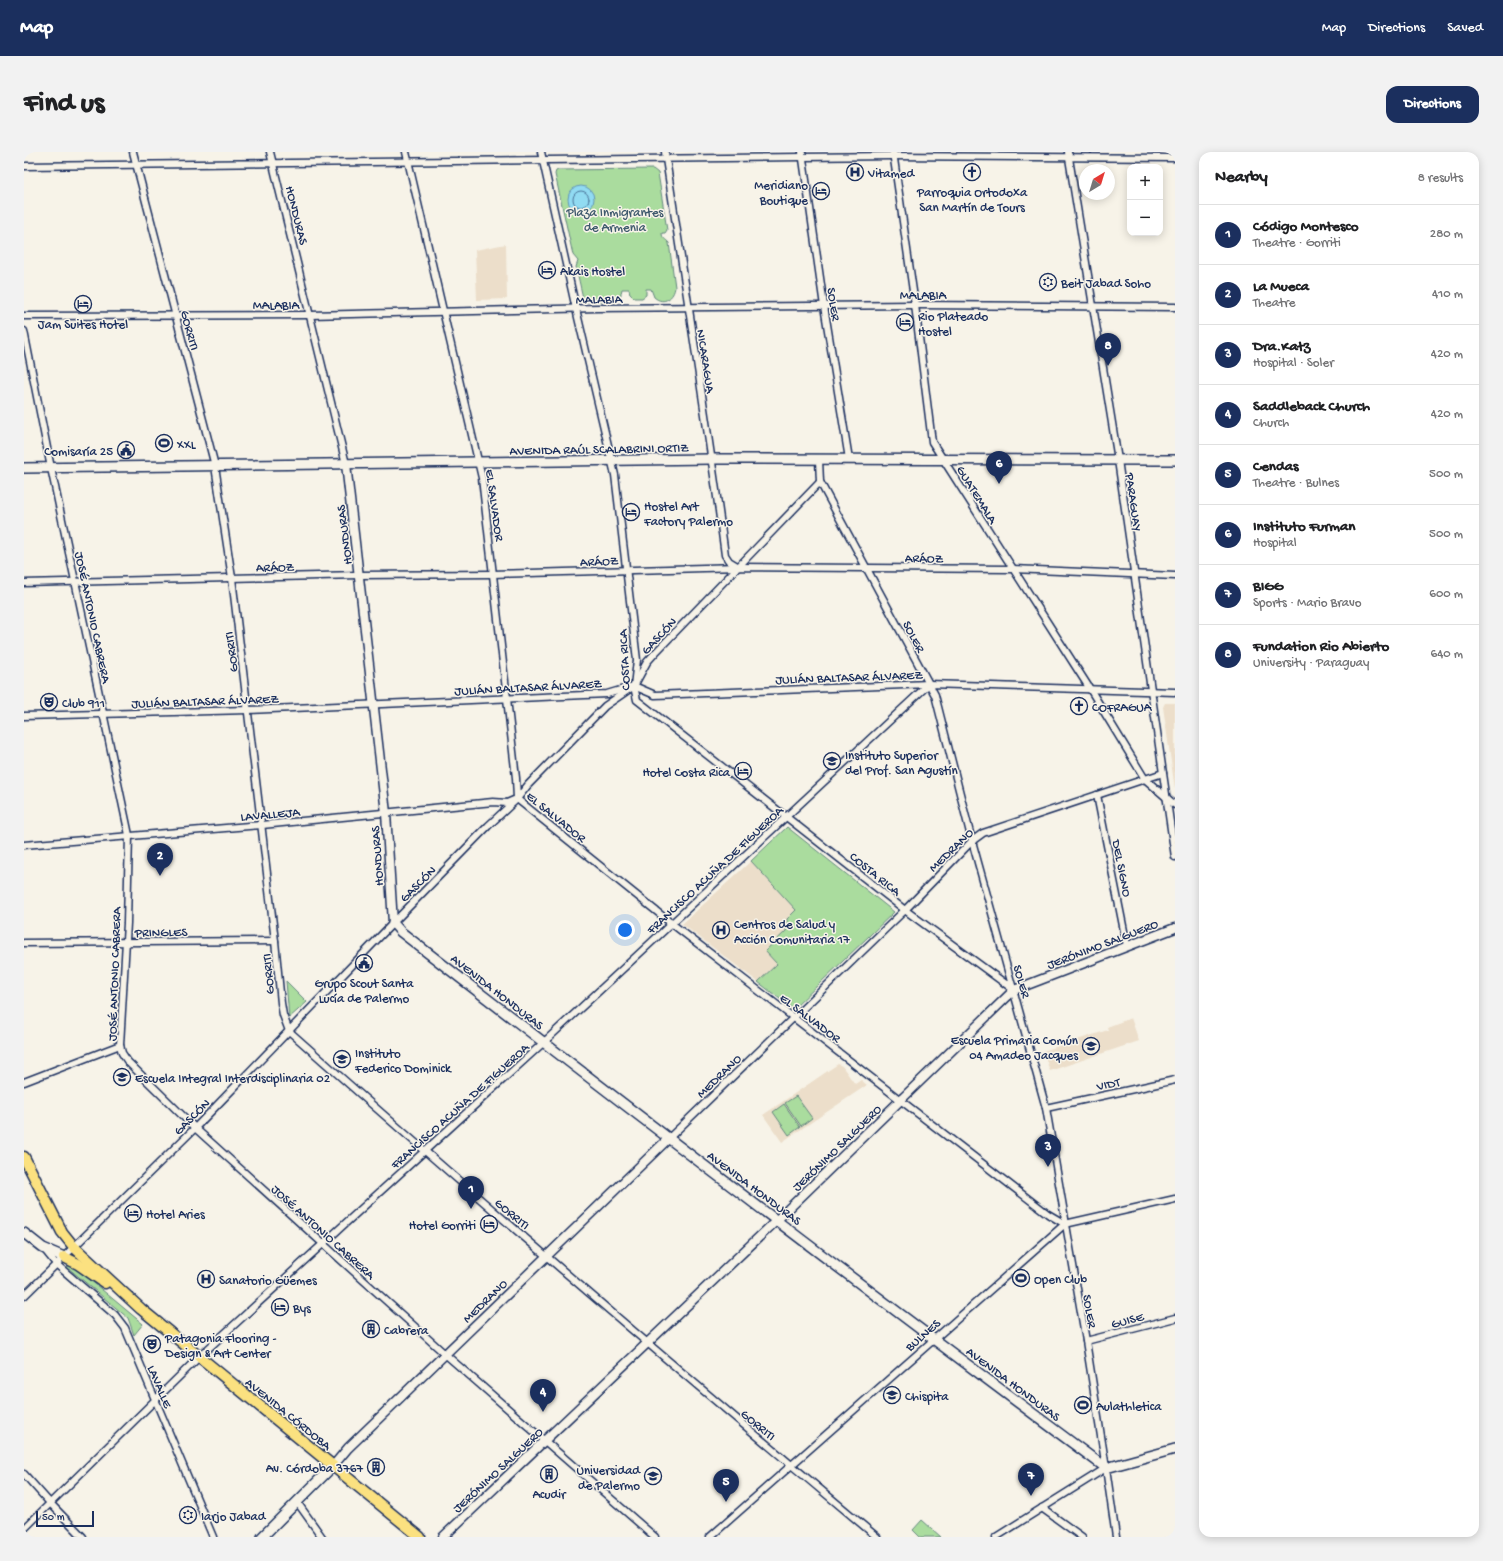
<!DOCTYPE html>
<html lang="en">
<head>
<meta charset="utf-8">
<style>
  body { margin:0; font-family:"Gochi Hand",sans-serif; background:#f2f2f2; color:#202124 }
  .controls { position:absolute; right:12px; top:12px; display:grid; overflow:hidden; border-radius:8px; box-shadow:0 2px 10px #0003 }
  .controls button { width:36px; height:36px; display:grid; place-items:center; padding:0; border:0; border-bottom:1px solid #e0e0e0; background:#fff; color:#202124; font:20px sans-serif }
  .compass { position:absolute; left:1055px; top:12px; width:36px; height:36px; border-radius:50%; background:#fff; box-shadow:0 2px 10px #0003; rotate:38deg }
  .scale { position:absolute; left:12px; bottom:10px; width:58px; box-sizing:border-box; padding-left:4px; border:2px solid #1b2f5e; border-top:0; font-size:11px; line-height:14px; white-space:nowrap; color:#1b2f5e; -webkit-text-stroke:3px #f7f3e8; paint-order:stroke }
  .you { position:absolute; left:601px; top:778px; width:14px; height:14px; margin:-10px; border:3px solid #fff; border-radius:50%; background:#1a73e8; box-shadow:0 0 0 6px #1a73e833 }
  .badge { display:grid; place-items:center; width:26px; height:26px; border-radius:50%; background:#1b2f5e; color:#fff; font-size:13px; font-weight:700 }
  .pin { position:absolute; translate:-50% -33px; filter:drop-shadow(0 1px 2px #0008) }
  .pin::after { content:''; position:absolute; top:21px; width:14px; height:12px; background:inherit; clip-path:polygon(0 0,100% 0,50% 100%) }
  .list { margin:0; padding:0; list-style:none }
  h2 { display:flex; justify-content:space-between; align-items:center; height:52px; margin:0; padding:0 16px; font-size:17px }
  h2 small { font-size:13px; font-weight:400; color:#757577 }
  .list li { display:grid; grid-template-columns:26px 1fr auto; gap:12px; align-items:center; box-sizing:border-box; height:60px; padding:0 16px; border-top:1px solid #e0e0e0 }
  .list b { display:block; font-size:15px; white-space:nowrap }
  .list p { margin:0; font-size:13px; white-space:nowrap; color:#757577 }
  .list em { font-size:13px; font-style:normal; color:#757577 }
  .map { position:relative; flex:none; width:1151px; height:1385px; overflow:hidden; border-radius:12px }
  header { display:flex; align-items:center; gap:24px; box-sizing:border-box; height:56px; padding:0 20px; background:#1b2f5e; color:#fff }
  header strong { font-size:19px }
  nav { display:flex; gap:22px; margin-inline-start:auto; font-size:14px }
  .intro { display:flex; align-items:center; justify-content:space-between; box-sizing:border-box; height:96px; padding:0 24px }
  h1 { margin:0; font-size:28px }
  .button { padding:10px 18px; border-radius:12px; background:#1b2f5e; color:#fff; font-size:14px; font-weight:700 }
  main { display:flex; gap:24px; padding:0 24px }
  aside { flex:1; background:#fff; border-radius:12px; box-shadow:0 2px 10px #0003 }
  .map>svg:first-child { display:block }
</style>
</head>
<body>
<header>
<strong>Map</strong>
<nav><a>Map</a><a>Directions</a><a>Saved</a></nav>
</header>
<div class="intro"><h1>Find us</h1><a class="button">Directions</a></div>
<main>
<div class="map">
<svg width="1151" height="1385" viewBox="0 0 1151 1385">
  <rect width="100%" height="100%" fill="#f7f3e8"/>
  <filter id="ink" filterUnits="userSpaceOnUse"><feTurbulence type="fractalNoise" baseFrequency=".025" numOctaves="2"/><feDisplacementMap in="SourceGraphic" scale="8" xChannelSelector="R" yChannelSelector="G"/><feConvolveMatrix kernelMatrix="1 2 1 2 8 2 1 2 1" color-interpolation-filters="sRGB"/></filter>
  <g filter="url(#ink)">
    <!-- built -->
    <g fill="#ecdeca">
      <polygon points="482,92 483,147 453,148 451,98"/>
      <polygon points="1141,551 1151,551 1151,637 1139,555"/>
      <polygon points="727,709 772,758 763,767 763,779 741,798 753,812 734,830 658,772"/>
      <polygon points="1107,866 1115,889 1026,919 1019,899 1084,878 1083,875"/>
      <polygon points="814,912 818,914 831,932 837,928 843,933 758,990 739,963"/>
    </g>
    <!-- green -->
    <g fill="#aadc9e" stroke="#62867e">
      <path d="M629 17 634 21 643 78 641 81H638C638 87 642 87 645 91L651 135C650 145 640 154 630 145L627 137H622V143L618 146H610L606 142 605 137H598L596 146 592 149H561L559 146 552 115 554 109 549 103 531 22 532 19 534 18Z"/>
      <polygon points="763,675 870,760 769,857 734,830 753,812 741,799 762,779 763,767 772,758 727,709"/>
      <polygon points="262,829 283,850 265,866"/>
      <polygon points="772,944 788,966 777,974 761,951"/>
      <polygon points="760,952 776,975 765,983 749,960"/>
      <polygon points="47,1112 119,1172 110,1183 104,1166 43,1115"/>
      <polygon points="898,1368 917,1385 896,1385 889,1378"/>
    </g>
    <!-- water -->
    <circle fill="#91dbf2" stroke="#6296b7" cx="557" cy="47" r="13"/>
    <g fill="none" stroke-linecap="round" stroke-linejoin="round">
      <!-- shore -->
      <circle stroke="#4a7499" stroke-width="1" cx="557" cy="47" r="8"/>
      <!-- minor casing -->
      <g stroke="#1b2f5e" stroke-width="9">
        <g id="minor">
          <path d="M109 0 191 314 208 426 251 789 257 851 259 863 265 879C458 1051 655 1219 853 1385"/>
          <polyline points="246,0 322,312"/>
          <polyline points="382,0 458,326 492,626 493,647 647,771 1024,1062 1041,1072"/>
          <polyline points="517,0 552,157 591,323 613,508 610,534 613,548 881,758 990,838"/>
          <path d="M641 0C661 134 683 268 701 403L705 409 715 415"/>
          <polyline points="778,0 800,154 825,307"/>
          <polyline points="869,0 891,153 908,290 1066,537 1121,627 1151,653"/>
          <polyline points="1044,0 1094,308 1151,705"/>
          <path d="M0 14C289 10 578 5 868 4 962 4 1057 6 1151 6"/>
          <polyline points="0,164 286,163 574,156 891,153 1151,155"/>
          <polyline points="0,179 27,316 105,683 103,771 96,893 98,901 104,910 171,976 421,1202 631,1385"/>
          <polyline points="795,308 796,330 911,543 948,689 1022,956 1062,1189 1082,1316 1092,1385"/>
          <polyline points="0,431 335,423 469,422 715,415 989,417 1151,424"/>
          <polyline points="0,564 224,558 583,542 610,534 631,543 905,532 1151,540"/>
          <polyline points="1073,643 1103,794"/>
          <polyline points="0,693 238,673 469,650 483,651 490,648"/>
          <polyline points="0,791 251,789"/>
          <polyline points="0,930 96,893"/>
          <polyline points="1022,956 1151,928"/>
          <polyline points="645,986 881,758 948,689 959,681 1139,621"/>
          <polyline points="20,1097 32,1112 91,1163 101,1176 189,1385"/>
          <polyline points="0,1144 171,976 369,771 464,674 493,647 504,633 581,554 610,534 623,510 632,500 796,330"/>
          <polyline points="1062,1189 1151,1166"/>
          <polyline points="0,1322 26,1351 59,1385"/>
          <polyline points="273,1350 298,1385"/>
          <polyline points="1018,1356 1058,1385"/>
          <polyline points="0,1377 176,1204 519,891 905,532"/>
          <polyline points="686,1385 1041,1072 1151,1047"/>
          <polyline points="972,1385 1082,1316"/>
        </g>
      </g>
      <!-- tertiary casing -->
      <g stroke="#1b2f5e" stroke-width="11">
        <g id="tertiary">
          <polyline points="322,312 362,661 369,771"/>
          <polyline points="309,1314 324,1296 645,986"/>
          <polyline points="419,1385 753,1068 990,838 1151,776"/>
        </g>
      </g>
      <!-- secondary casing -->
      <g stroke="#1b2f5e" stroke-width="12">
        <g id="secondary">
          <polyline points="0,316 688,307 1151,308"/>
          <path d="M369 771 377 780C610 961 845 1140 1082 1316L1151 1297"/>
          <polyline points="0,1081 19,1096 40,1105"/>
          <polyline points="238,1385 309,1314"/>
        </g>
      </g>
      <!-- primary casing -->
      <g stroke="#1b2f5e" stroke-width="13">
        <g id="primary">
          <polyline points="0,1005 38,1080 50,1095 117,1157 396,1385"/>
          <polyline points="40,1105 54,1112 81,1131"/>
        </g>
      </g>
      <!-- minor -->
      <use href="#minor" stroke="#f7f3e8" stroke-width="6"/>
      <!-- tertiary -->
      <use href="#tertiary" stroke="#f7f3e8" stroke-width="8"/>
      <!-- secondary -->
      <use href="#secondary" stroke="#f7f3e8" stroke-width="9"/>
      <!-- primary -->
      <use href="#primary" stroke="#fbe180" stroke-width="10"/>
    </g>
  </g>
  <!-- icons -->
  <defs>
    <g id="hospital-ring" transform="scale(0.9)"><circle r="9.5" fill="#f7f3e8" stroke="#1b2f5e" stroke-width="1.5"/><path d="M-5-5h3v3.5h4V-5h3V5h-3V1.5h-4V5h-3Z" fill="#1b2f5e"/></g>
    <g id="church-ring" transform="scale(0.9)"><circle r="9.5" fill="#f7f3e8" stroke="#1b2f5e" stroke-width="1.5"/><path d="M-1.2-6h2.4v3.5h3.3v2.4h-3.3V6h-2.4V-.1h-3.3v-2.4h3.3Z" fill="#1b2f5e"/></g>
    <g id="hotel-ring" transform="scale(0.9)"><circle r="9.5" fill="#f7f3e8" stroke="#1b2f5e" stroke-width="1.5"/><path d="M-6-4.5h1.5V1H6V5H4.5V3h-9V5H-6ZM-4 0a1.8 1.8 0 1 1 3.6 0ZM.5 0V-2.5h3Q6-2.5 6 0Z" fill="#1b2f5e"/></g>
    <g id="synagogue-ring" transform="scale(0.9)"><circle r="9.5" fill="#f7f3e8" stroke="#1b2f5e" stroke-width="1.5"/><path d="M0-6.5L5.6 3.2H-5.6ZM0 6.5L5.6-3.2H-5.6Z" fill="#1b2f5e"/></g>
    <g id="stadium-ring" transform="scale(0.9)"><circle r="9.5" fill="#f7f3e8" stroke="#1b2f5e" stroke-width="1.5"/><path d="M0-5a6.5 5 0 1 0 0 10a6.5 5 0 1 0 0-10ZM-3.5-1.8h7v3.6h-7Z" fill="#1b2f5e"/></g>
    <g id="civic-ring" transform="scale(0.9)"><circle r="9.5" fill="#f7f3e8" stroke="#1b2f5e" stroke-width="1.5"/><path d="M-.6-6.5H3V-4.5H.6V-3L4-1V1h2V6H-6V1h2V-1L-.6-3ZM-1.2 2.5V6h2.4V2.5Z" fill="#1b2f5e"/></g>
    <g id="theatre-ring" transform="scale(0.9)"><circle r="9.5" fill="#f7f3e8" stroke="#1b2f5e" stroke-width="1.5"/><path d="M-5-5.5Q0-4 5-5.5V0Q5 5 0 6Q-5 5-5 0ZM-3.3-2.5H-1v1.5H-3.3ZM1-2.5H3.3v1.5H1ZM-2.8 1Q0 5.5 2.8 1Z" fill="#1b2f5e"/></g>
    <g id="university-ring" transform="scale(0.9)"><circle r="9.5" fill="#f7f3e8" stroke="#1b2f5e" stroke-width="1.5"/><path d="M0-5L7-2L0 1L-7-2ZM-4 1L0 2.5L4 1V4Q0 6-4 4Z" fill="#1b2f5e"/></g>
    <g id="school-ring" transform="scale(0.9)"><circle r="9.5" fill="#f7f3e8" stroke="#1b2f5e" stroke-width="1.5"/><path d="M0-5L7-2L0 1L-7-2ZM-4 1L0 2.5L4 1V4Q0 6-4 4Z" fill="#1b2f5e"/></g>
    <g id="building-ring" transform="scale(0.9)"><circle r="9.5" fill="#f7f3e8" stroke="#1b2f5e" stroke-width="1.5"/><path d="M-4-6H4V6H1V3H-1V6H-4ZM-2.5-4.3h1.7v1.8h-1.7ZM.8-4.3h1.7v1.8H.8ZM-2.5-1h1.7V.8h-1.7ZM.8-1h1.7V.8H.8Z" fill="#1b2f5e"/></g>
  </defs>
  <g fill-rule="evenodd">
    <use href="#hospital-ring" x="831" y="20"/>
    <use href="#church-ring" x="948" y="20"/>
    <use href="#hotel-ring" x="797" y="39"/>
    <use href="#hotel-ring" x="523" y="118"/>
    <use href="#synagogue-ring" x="1024" y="130"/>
    <use href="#hotel-ring" x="59" y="152"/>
    <use href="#hotel-ring" x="881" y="170"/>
    <use href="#stadium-ring" x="140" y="291"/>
    <use href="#civic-ring" x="102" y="298"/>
    <use href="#hotel-ring" x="607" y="360"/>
    <use href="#theatre-ring" x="25" y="550"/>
    <use href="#church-ring" x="1055" y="554"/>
    <use href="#university-ring" x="808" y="609"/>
    <use href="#hotel-ring" x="719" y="619"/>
    <use href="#hospital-ring" x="697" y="778"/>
    <use href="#civic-ring" x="340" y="811"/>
    <use href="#school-ring" x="1067" y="894"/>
    <use href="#school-ring" x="318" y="907"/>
    <use href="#school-ring" x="98" y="925"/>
    <use href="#hotel-ring" x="109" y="1061"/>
    <use href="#hotel-ring" x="465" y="1072"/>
    <use href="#stadium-ring" x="997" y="1126"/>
    <use href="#hospital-ring" x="182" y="1127"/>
    <use href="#hotel-ring" x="256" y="1155"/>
    <use href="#building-ring" x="347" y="1177"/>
    <use href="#theatre-ring" x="128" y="1192"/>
    <use href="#school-ring" x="868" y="1243"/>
    <use href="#stadium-ring" x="1059" y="1253"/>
    <use href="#building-ring" x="352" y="1315"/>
    <use href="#building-ring" x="525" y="1322"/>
    <use href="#university-ring" x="629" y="1324"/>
    <use href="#synagogue-ring" x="164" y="1363"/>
  </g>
  <g text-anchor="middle" stroke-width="3" stroke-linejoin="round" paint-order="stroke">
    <!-- poi labels -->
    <g font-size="13" fill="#1b2f5e" stroke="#f7f3e8" text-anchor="start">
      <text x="844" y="25">Vitamed</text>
      <text x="784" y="37" text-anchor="end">Meridiano<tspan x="784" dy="15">Boutique</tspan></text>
      <text x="948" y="44" text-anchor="middle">Parroquia Ortodoxa<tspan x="948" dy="15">San Martín de Tours</tspan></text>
      <text x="536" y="123">Akais Hostel</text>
      <text x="1037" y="135">Beit Jabad Soho</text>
      <text x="894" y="168">Rio Plateado<tspan x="894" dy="15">Hostel</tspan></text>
      <text x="59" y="176" text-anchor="middle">Jam Suites Hotel</text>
      <text x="153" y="296">XXL</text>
      <text x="89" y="303" text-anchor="end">Comisaría 25</text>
      <text x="620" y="358">Hostel Art<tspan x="620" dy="15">Factory Palermo</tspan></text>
      <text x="38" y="555">Club 911</text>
      <text x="1068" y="559">COFRAGUA</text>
      <text x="821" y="607">Instituto Superior<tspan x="821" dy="15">del Prof. San Agustín</tspan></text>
      <text x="706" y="624" text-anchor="end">Hotel Costa Rica</text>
      <text x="710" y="776">Centros de Salud y<tspan x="710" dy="15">Acción Comunitaria 17</tspan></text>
      <text x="340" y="835" text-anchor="middle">Grupo Scout Santa<tspan x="340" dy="15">Lucía de Palermo</tspan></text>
      <text x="1054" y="892" text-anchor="end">Escuela Primaria Común<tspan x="1054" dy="15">04 Amadeo Jacques</tspan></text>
      <text x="331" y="905">Instituto<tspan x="331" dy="15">Federico Dominick</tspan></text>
      <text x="111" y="930">Escuela Integral Interdisciplinaria 02</text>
      <text x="122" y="1066">Hotel Aries</text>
      <text x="452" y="1077" text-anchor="end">Hotel Gorriti</text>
      <text x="1010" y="1131">Open Club</text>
      <text x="195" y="1132">Sanatorio Güemes</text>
      <text x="269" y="1160">Bys</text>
      <text x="360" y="1182">Cabrera</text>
      <text x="141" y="1190">Patagonia Flooring -<tspan x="141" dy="15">Design &amp; Art Center</tspan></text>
      <text x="881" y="1248">Chispita</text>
      <text x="1072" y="1258">Aulathletica</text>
      <text x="339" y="1320" text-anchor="end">Av. Córdoba 3767</text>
      <text x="616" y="1322" text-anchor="end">Universidad<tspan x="616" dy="15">de Palermo</tspan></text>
      <text x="525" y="1346" text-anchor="middle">Acudir</text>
      <text x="177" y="1368">Iarjo Jabad</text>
    </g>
    <!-- park labels -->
    <g font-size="13" fill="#3f5a6e" stroke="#f7f3e8">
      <text x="591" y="64">Plaza Inmigrantes<tspan x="591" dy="15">de Armenia</tspan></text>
    </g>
    <!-- street labels -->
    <g font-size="13" fill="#1b2f5e" stroke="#f7f3e8">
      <text transform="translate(274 63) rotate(76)" y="5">HONDURAS</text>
      <text x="899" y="147">MALABIA</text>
      <text transform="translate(575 146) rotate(-1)" y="5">MALABIA</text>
      <text x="252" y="157">MALABIA</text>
      <text transform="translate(811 152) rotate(81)" y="5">SOLER</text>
      <text transform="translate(167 178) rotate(75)" y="5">GORRITI</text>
      <text transform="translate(683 209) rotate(81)" y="5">NICARAGUA</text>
      <text transform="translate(575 296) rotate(-1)" y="5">AVENIDA RAÚL SCALABRINI ORTIZ</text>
      <text transform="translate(954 342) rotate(58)" y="5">GUATEMALA</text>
      <text transform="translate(1111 350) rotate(82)" y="5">PARAGUAY</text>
      <text transform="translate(472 353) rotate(82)" y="5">EL SALVADOR</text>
      <text transform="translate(319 383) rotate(-97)" y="5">HONDURAS</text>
      <text transform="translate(900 405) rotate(1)" y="5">ARÁOZ</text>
      <text transform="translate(575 408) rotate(-2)" y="5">ARÁOZ</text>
      <text transform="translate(251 414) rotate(-1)" y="5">ARÁOZ</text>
      <text transform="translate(70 465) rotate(78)" y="5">JOSÉ ANTONIO CABRERA</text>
      <text transform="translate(634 483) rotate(-47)" y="5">GASCÓN</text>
      <text transform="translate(891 484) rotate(62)" y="5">SOLER</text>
      <text transform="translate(206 500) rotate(-97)" y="5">GORRITI</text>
      <text transform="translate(599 508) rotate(-93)" y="5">COSTA RICA</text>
      <text transform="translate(825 524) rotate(-2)" y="5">JULIÁN BALTASAR ÁLVAREZ</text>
      <text transform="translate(504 534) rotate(-3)" y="5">JULIÁN BALTASAR ÁLVAREZ</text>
      <text transform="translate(181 548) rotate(-2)" y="5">JULIÁN BALTASAR ÁLVAREZ</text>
      <text transform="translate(246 661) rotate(-5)" y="5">LAVALLEJA</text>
      <text transform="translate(533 664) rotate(39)" y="5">EL SALVADOR</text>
      <text transform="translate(926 697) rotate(-44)" y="5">MEDRANO</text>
      <text transform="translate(352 704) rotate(-94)" y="5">HONDURAS</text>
      <text transform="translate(1099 716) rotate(79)" y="5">DEL SIGNO</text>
      <text transform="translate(690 717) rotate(-43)" y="5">FRANCISCO ACUÑA DE FIGUEROA</text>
      <text transform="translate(852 721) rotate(39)" y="5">COSTA RICA</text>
      <text transform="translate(393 731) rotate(-45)" y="5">GASCÓN</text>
      <text transform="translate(137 779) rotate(-1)" y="5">PRINGLES</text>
      <text transform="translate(1078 791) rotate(-21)" y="5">JERÓNIMO SALGUERO</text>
      <text transform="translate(89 822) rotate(-88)" y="5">JOSÉ ANTONIO CABRERA</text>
      <text transform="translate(243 822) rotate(-95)" y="5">GORRITI</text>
      <text transform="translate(999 829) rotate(74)" y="5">SOLER</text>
      <text transform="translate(474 839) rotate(38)" y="5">AVENIDA HONDURAS</text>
      <text transform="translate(787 865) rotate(37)" y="5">EL SALVADOR</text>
      <text transform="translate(694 923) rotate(-44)" y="5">MEDRANO</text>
      <text transform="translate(1084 931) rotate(-12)" y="5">VIDT</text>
      <text transform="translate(435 953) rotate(-42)" y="5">FRANCISCO ACUÑA DE FIGUEROA</text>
      <text transform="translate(167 964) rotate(-45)" y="5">GASCÓN</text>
      <text transform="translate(812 995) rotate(-44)" y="5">JERÓNIMO SALGUERO</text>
      <text transform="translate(731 1035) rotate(37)" y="5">AVENIDA HONDURAS</text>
      <text transform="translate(489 1061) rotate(40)" y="5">GORRITI</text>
      <text transform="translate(300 1079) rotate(42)" y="5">JOSÉ ANTONIO CABRERA</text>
      <text transform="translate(460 1148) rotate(-44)" y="5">MEDRANO</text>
      <text transform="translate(1067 1159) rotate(80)" y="5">SOLER</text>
      <text transform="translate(1103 1167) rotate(-15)" y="5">GUISE</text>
      <text transform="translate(898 1182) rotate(-41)" y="5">BULNES</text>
      <text transform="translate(990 1231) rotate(37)" y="5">AVENIDA HONDURAS</text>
      <text transform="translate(137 1234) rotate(67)" y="5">LAVALLE</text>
      <text transform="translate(265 1261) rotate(39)" y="5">AVENIDA CÓRDOBA</text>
      <text transform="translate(735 1272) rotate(40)" y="5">GORRITI</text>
      <text transform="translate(473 1317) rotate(-43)" y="5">JERÓNIMO SALGUERO</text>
    </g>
  </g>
</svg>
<div class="controls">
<button>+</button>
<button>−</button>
</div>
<svg class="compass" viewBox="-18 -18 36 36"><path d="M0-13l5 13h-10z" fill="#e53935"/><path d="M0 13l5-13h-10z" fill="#757577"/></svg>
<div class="scale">50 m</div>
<div class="you"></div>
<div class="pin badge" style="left:447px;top:1057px">1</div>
<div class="pin badge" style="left:136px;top:724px">2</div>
<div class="pin badge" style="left:1024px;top:1015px">3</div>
<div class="pin badge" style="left:519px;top:1260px">4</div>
<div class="pin badge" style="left:702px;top:1350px">5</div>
<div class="pin badge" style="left:975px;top:332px">6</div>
<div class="pin badge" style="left:1007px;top:1344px">7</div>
<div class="pin badge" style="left:1084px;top:214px">8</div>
</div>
<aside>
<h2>Nearby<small>8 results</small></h2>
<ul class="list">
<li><span class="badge">1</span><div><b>Código Montesco</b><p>Theatre · Gorriti</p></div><em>280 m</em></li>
<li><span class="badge">2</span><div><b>La Mueca</b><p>Theatre</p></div><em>410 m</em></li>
<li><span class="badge">3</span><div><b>Dra.Katz</b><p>Hospital · Soler</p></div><em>420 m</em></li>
<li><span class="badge">4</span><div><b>Saddleback Church</b><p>Church</p></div><em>420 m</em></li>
<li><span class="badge">5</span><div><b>Cendas</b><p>Theatre · Bulnes</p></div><em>500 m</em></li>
<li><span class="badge">6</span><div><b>Instituto Furman</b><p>Hospital</p></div><em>500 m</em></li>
<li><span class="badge">7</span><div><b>BIGG</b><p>Sports · Mario Bravo</p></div><em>600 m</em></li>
<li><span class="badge">8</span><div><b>Fundation Rio Abierto</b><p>University · Paraguay</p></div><em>640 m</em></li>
</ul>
</aside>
</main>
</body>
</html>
